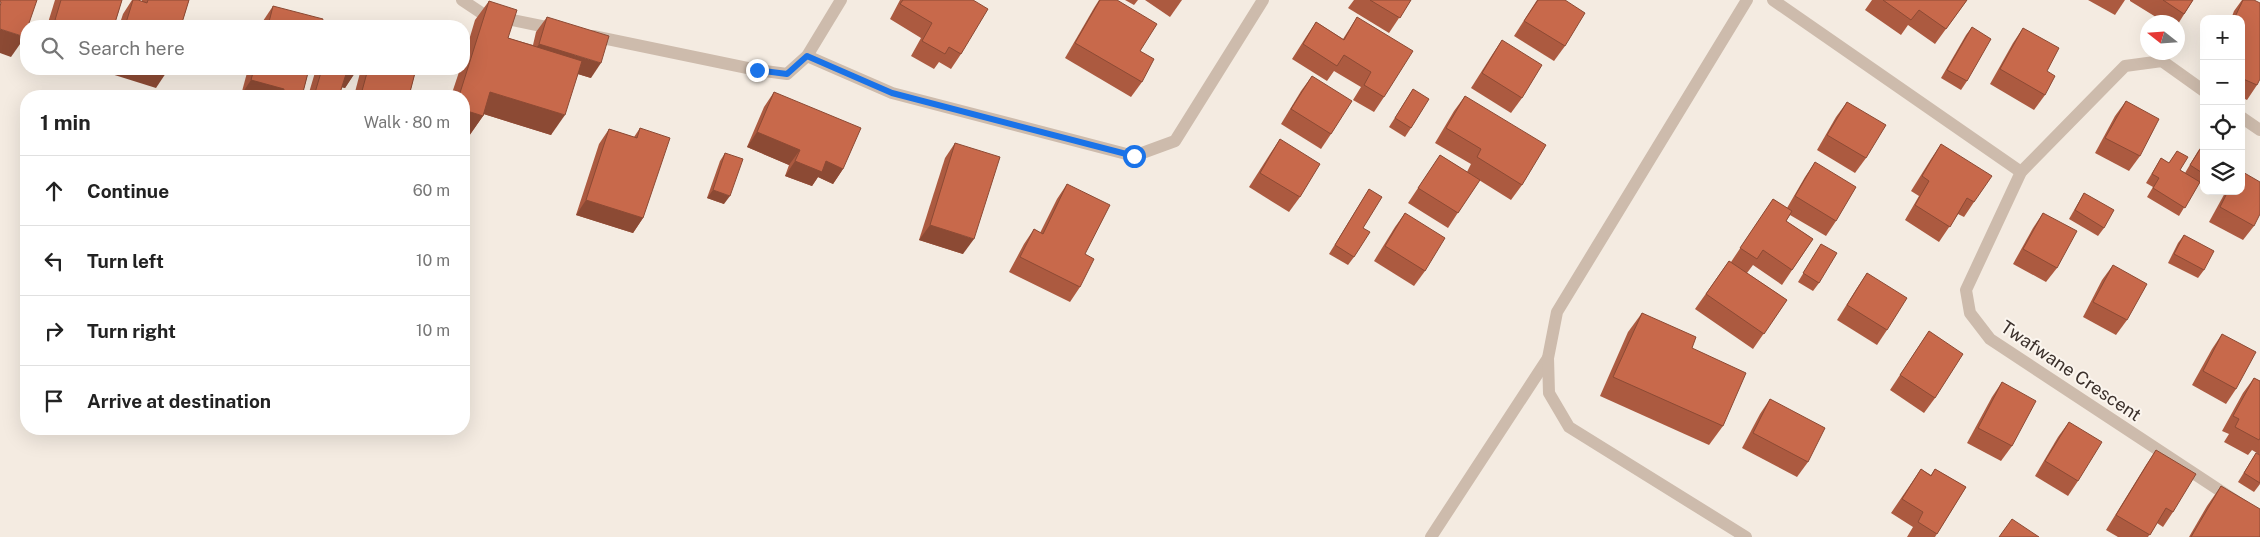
<!DOCTYPE html>
<html lang="en">
<head>
<meta charset="utf-8">
<style>
  body { margin:0; font-family:"Public Sans",sans-serif; background:#f6f6f6; color:#222 }
  .controls { position:absolute; right:15px; top:15px; display:grid; overflow:hidden; border-radius:10px; box-shadow:0 5px 20px #0002 }
  .controls button { width:45px; height:45px; display:grid; place-items:center; padding:0; border:0; border-bottom:1px solid #e0e0e0; background:#fff; color:#222; font:25px sans-serif }
  .compass { position:absolute; left:2140px; top:15px; width:45px; height:45px; border-radius:50%; background:#fff; box-shadow:0 5px 20px #0002; rotate:287deg }
  .stop { position:absolute; width:15px; height:15px; margin:-11px; border:4px solid #1a73e8; border-radius:50%; background:#fff }
  .stop.end { background:#1a73e8; border-color:#fff; box-shadow:0 1px 5px #0008 }
  .list { margin:0; padding:0; list-style:none }
  h2 { display:flex; justify-content:space-between; align-items:center; height:65px; margin:0; padding:0 20px; font-size:21px }
  h2 small { font-size:16px; font-weight:400; color:#767676 }
  .list li { display:grid; grid-template-columns:32px 1fr auto; gap:15px; align-items:center; box-sizing:border-box; height:70px; padding:0 20px; border-top:1px solid #e0e0e0 }
  .list b { display:block; font-size:19px; white-space:nowrap }
  .list em { font-size:16px; font-style:normal; color:#767676 }
  .icon { flex:none; width:28px; height:28px; fill:none; stroke:currentColor; stroke-width:2; stroke-linecap:round; stroke-linejoin:round }
  .map { position:relative; flex:none; width:2260px; height:537px; overflow:hidden }
  .search { position:absolute; background:#fff; box-shadow:0 5px 20px #0002; left:20px; top:20px; width:450px; height:55px; display:flex; align-items:center; gap:12px; box-sizing:border-box; padding:0 18px; border-radius:20px; color:#767676; font-size:19px }
  .panel { position:absolute; background:#fff; box-shadow:0 5px 20px #0002; left:20px; top:90px; width:450px; height:345px; border-radius:20px }
  .map>svg:first-child { display:block }
</style>
</head>
<body>
<div class="map">
<svg width="2260" height="537" viewBox="0 0 2260 537">
  <rect width="100%" height="100%" fill="#f4ebe1"/>
  <g fill="none" stroke-linecap="round" stroke-linejoin="round">
    <!-- minor -->
    <g stroke="#cdbbac" stroke-width="12">
      <polyline points="462,0 483,14 556,29"/>
      <polyline points="1773,0 2021,172"/>
      <polyline points="593,36 757,70 787,74 807,56 841,0"/>
      <polyline points="807,56 892,93 1134,156 1175,141 1263,0"/>
      <polyline points="2204,91 2162,61 2125,66 2021,172 1966,290 1970,313 1990,339 2260,517"/>
      <polyline points="2241,117 2260,130"/>
      <polyline points="1431,537 1548,358"/>
      <polyline points="1746,537 1569,427 1549,393 1548,358 1557,312 1747,0"/>
    </g>
  </g>
  <!-- wall -->
  <g fill="#ac5a40">
    <polygon points="55,0 122,0 114,26 47,26"/>
    <polygon points="132,0 142,1 142,0 189,0 181,26 119,26 123,14"/>
    <polygon points="900,0 973,0 961,54 951,69 939,62 934,69 911,56 921,38 890,19"/>
    <polygon points="1099,0 1117,0 1140,51 1142,82 1131,97 1065,58 1094,8"/>
    <polygon points="1125,0 1138,0 1134,5"/>
    <polygon points="1145,0 1182,0 1170,17"/>
    <polygon points="1354,0 1411,0 1389,33 1348,8"/>
    <polygon points="1537,0 1565,0 1565,46 1554,61 1514,36"/>
    <polygon points="1872,0 1967,0 1935,44 1908,25 1901,35 1865,10"/>
    <polygon points="2088,0 2125,0 2115,15"/>
    <polygon points="2130,0 2193,0 2178,24 2178,22 2164,22 2130,1"/>
    <polygon points="2242,0 2254,0 2257,85 2247,100 2241,97 2241,19 2231,19 2234,11"/>
    <polygon points="489,1 508,38 533,45 536,32 547,17 591,78 578,74 551,135 484,114 483,116 469,136 464,96 451,96 460,69 464,69 464,57 475,20"/>
    <polygon points="273,6 321,26 261,26 263,21"/>
    <polygon points="1357,17 1384,97 1374,112 1353,100 1361,87 1334,71 1327,81 1292,59 1306,37 1316,22 1343,39"/>
    <polygon points="1972,27 1967,81 1961,90 1941,78 1966,35"/>
    <polygon points="2023,28 2047,71 2045,95 2034,110 1990,84 2013,43"/>
    <polygon points="1502,40 1522,98 1511,113 1471,88 1492,55"/>
    <polygon points="248,69 309,69 302,96 244,96 241,95"/>
    <polygon points="316,69 357,69 345,88 342,87 339,96 308,96"/>
    <polygon points="361,69 416,69 409,96 354,96"/>
    <polygon points="1312,76 1331,134 1321,149 1281,124 1301,91"/>
    <polygon points="1413,89 1411,128 1405,137 1389,127"/>
    <polygon points="774,92 843,169 833,184 818,177 812,186 785,176 789,165 747,147 764,107"/>
    <polygon points="1465,96 1522,185 1511,200 1479,180 1448,228 1408,203 1440,155 1467,172 1471,164 1435,143 1454,111"/>
    <polygon points="2126,101 2140,156 2129,171 2095,153 2115,116"/>
    <polygon points="1847,102 1866,158 1855,173 1817,150 1836,117"/>
    <polygon points="640,128 643,218 633,233 576,215 599,144 609,129 634,137"/>
    <polygon points="1280,139 1300,197 1289,212 1249,187 1270,154"/>
    <polygon points="955,143 963,254 919,240 945,158"/>
    <polygon points="2204,143 2204,185 2199,183 2179,216 2147,197 2153,187 2146,183 2161,158 2169,163 2177,151 2180,170 2185,173 2198,151"/>
    <polygon points="1941,144 1974,202 1964,217 1958,214 1939,242 1905,220 1919,196 1911,191 1931,159"/>
    <polygon points="725,153 724,204 707,198 720,161"/>
    <polygon points="1815,162 1836,221 1826,236 1790,215 1786,221 1813,239 1782,285 1753,265 1747,273 1787,300 1753,349 1695,309 1729,261 1731,262 1773,199 1787,208 1805,177"/>
    <polygon points="1067,184 1085,254 1080,287 1070,302 1009,272 1024,244 1034,229 1040,233 1057,199"/>
    <polygon points="1369,189 1363,228 1354,257 1348,265 1329,254"/>
    <polygon points="2226,191 2241,191 2254,226 2243,240 2209,222"/>
    <polygon points="2084,193 2104,228 2098,236 2069,219"/>
    <polygon points="1405,213 1425,271 1414,286 1374,261 1395,227"/>
    <polygon points="2043,213 2057,268 2046,282 2013,264 2033,228"/>
    <polygon points="2184,235 2204,270 2198,278 2168,263 2178,243"/>
    <polygon points="1821,244 1819,283 1813,291 1798,282"/>
    <polygon points="2113,265 2127,320 2116,335 2083,317 2102,280"/>
    <polygon points="1867,273 1887,330 1877,345 1837,320 1857,288"/>
    <polygon points="1642,313 1692,348 1723,426 1709,445 1600,396 1628,332"/>
    <polygon points="1929,331 1935,398 1924,413 1890,390"/>
    <polygon points="2222,334 2236,389 2226,404 2192,385 2212,349"/>
    <polygon points="2254,378 2260,381 2260,455 2252,450 2248,455 2224,442 2229,434 2222,431 2243,393"/>
    <polygon points="2002,382 2012,446 2001,461 1967,443 1992,397"/>
    <polygon points="1770,399 1808,462 1797,477 1742,448 1760,414"/>
    <polygon points="2069,422 2078,481 2068,496 2035,476 2058,437"/>
    <polygon points="2156,450 2173,512 2163,527 2157,523 2148,537 2118,537 2106,530 2146,465"/>
    <polygon points="2256,453 2260,484 2254,492 2238,482"/>
    <polygon points="1921,469 1931,475 1935,469 1966,487 1935,537 1907,537 1913,527 1891,513"/>
    <polygon points="2221,486 2260,537 2189,537 2207,506"/>
  </g>
  <!-- shaded-wall -->
  <g fill="#8c4a34">
    <polygon points="55,20 77,26 50,26"/>
    <polygon points="0,29 25,37 11,57 0,53"/>
    <polygon points="539,44 601,63 591,78 528,59"/>
    <polygon points="107,69 154,69 166,73 156,88 105,72"/>
    <polygon points="347,71 355,73 345,88 336,86"/>
    <polygon points="251,80 284,89 279,96 244,96 241,95"/>
    <polygon points="362,91 386,96 358,96"/>
    <polygon points="490,92 565,115 551,135 477,112"/>
    <polygon points="464,110 483,116 469,136 464,134"/>
    <polygon points="757,132 800,150 789,165 747,147"/>
    <polygon points="795,161 826,161 843,169 833,184 818,177 812,186 785,176"/>
    <polygon points="713,190 730,196 724,204 707,198"/>
    <polygon points="586,200 643,218 633,233 576,215"/>
    <polygon points="930,225 974,239 963,254 919,240"/>
  </g>
  <!-- building -->
  <g fill="#c8694b" stroke="#8c4a34">
    <polygon points="0,0 37,0 28,26 26,26 26,33 25,37 0,29 0,7 1,2 0,2"/>
    <polygon points="61,0 122,0 114,26 77,26 55,20"/>
    <polygon points="133,0 138,0 147,3 148,0 189,0 181,26 125,26"/>
    <polygon points="903,0 973,0 988,9 961,54 949,47 945,54 922,41 932,23 900,4"/>
    <polygon points="1100,0 1117,0 1157,24 1140,51 1154,59 1142,82 1075,43"/>
    <polygon points="1370,0 1411,0 1400,18"/>
    <polygon points="1538,0 1565,0 1585,13 1565,46 1524,21"/>
    <polygon points="1883,0 1967,0 1946,29 1919,10 1911,20"/>
    <polygon points="2163,0 2193,0 2184,14"/>
    <polygon points="2243,0 2254,0 2260,3 2260,79 2257,85 2241,78 2241,19 2234,19"/>
    <polygon points="489,1 517,10 508,38 582,61 565,115 490,92 483,116 464,110 464,96 459,96"/>
    <polygon points="273,6 323,19 321,26 268,26"/>
    <polygon points="547,17 609,36 601,63 539,44"/>
    <polygon points="1357,17 1413,51 1384,97 1364,85 1371,72 1344,55 1337,66 1303,44 1316,22 1344,40"/>
    <polygon points="1972,27 1991,39 1967,81 1947,70"/>
    <polygon points="2023,28 2059,48 2047,71 2055,76 2045,95 2000,69"/>
    <polygon points="1502,40 1542,65 1522,98 1482,73"/>
    <polygon points="154,69 168,69 166,73"/>
    <polygon points="254,69 309,69 302,96 283,96 284,89 251,80"/>
    <polygon points="322,69 357,69 355,73 347,71 339,96 314,96"/>
    <polygon points="368,69 416,69 409,96 386,96 362,91"/>
    <polygon points="1312,76 1352,101 1331,134 1291,109"/>
    <polygon points="1413,89 1429,99 1411,128 1395,118"/>
    <polygon points="186,91 203,96 184,96"/>
    <polygon points="774,92 861,128 843,169 826,161 822,172 795,161 800,150 757,132"/>
    <polygon points="1465,96 1546,145 1522,185 1477,157 1481,149 1446,128"/>
    <polygon points="2126,101 2159,119 2140,156 2105,138"/>
    <polygon points="1847,102 1886,125 1866,158 1827,135"/>
    <polygon points="640,128 670,138 643,218 586,200 609,129 637,138"/>
    <polygon points="1280,139 1320,164 1300,197 1260,173"/>
    <polygon points="955,143 1000,157 974,239 930,225"/>
    <polygon points="2204,143 2204,174 2190,165"/>
    <polygon points="1941,144 1992,176 1974,202 1967,198 1950,227 1915,205 1929,181 1922,176"/>
    <polygon points="2177,151 2188,157 2180,170 2200,182 2185,208 2153,188 2159,178 2152,174 2161,158 2169,163"/>
    <polygon points="725,153 743,159 730,196 713,190"/>
    <polygon points="1440,155 1480,180 1458,213 1418,188"/>
    <polygon points="1815,162 1856,187 1836,221 1795,196"/>
    <polygon points="2241,171 2260,182 2260,214 2254,226 2220,207 2228,191 2241,191"/>
    <polygon points="1067,184 1110,205 1085,254 1094,259 1080,287 1020,257 1034,229 1043,234"/>
    <polygon points="1369,189 1382,197 1363,228 1370,232 1354,257 1335,245"/>
    <polygon points="2084,193 2114,210 2104,228 2075,210"/>
    <polygon points="1773,199 1792,211 1786,221 1813,239 1792,270 1763,250 1757,259 1740,248"/>
    <polygon points="1405,213 1445,238 1425,271 1385,246"/>
    <polygon points="2043,213 2077,231 2057,268 2023,249"/>
    <polygon points="2184,235 2214,251 2204,270 2174,254"/>
    <polygon points="1821,244 1837,253 1819,283 1803,273"/>
    <polygon points="1729,261 1787,300 1764,334 1706,294"/>
    <polygon points="2113,265 2147,284 2127,320 2093,302"/>
    <polygon points="1867,273 1907,298 1887,330 1847,305"/>
    <polygon points="1642,313 1696,337 1692,348 1746,373 1723,426 1613,377"/>
    <polygon points="1929,331 1963,354 1935,398 1900,375"/>
    <polygon points="2222,334 2256,352 2236,389 2203,371"/>
    <polygon points="2254,378 2260,381 2260,438 2259,440 2235,427 2239,419 2233,416"/>
    <polygon points="2002,382 2036,401 2012,446 1978,428"/>
    <polygon points="1770,399 1825,428 1808,462 1753,433"/>
    <polygon points="2069,422 2102,442 2078,481 2045,461"/>
    <polygon points="2156,450 2196,474 2173,512 2166,508 2150,535 2116,515"/>
    <polygon points="2256,453 2260,455 2260,483 2244,473"/>
    <polygon points="1921,469 1931,476 1935,469 1966,487 1937,534 1918,522 1923,512 1902,499"/>
    <polygon points="2221,486 2260,509 2260,537 2191,537"/>
    <polygon points="2012,519 2039,537 1999,537"/>
  </g>
  <g fill="none" stroke-linecap="round" stroke-linejoin="round">
    <!-- route -->
    <polyline stroke="#1a73e8" stroke-width="6" points="757,70 787,74 807,56 892,93 1134,156"/>
  </g>
  <g text-anchor="middle" stroke-width="4" stroke-linejoin="round" paint-order="stroke">
    <!-- street labels -->
    <g font-size="18" fill="#3b302b" stroke="#fbf5ee">
      <text transform="translate(2071 371) rotate(34)" y="6">Twafwane Crescent</text>
    </g>
  </g>
</svg>
<div class="controls">
<button>+</button>
<button>−</button>
<button><svg class="icon" aria-label="locate" viewBox="0 0 24 24"><circle cx="12" cy="12" r="6"/><path d="M12 2v4M12 18v4M2 12h4M18 12h4"/></svg></button>
<button><svg class="icon" aria-label="layers" viewBox="0 0 24 24"><path d="M12 4l9 5-9 5-9-5zM3 14l9 5 9-5"/></svg></button>
</div>
<svg class="compass" viewBox="-18 -18 36 36"><path d="M0-13l5 13h-10z" fill="#e53935"/><path d="M0 13l5-13h-10z" fill="#767676"/></svg>
<div class="stop" style="left:1134px;top:156px"></div>
<div class="stop end" style="left:757px;top:70px"></div>
<div class="search"><svg class="icon" aria-label="search" viewBox="0 0 24 24"><circle cx="10" cy="10" r="6"/><path d="M15 15l6 6"/></svg>Search here</div>
<section class="panel">
<h2>1 min<small>Walk · 80 m</small></h2>
<ul class="list">
<li><svg class="icon" aria-label="ahead" viewBox="0 0 24 24"><path d="M12 20V5M6 11l6-6 6 6"/></svg><div><b>Continue</b></div><em>60 m</em></li>
<li><svg class="icon" aria-label="left" viewBox="0 0 24 24"><path d="M17 20v-9H6M10 6l-5 5 5 5"/></svg><div><b>Turn left</b></div><em>10 m</em></li>
<li><svg class="icon" aria-label="right" viewBox="0 0 24 24"><path d="M7 20v-9h11M14 6l5 5-5 5"/></svg><div><b>Turn right</b></div><em>10 m</em></li>
<li><svg class="icon" aria-label="arrive" viewBox="0 0 24 24"><path d="M6 21V4h12l-3 4 3 4H6"/></svg><div><b>Arrive at destination</b></div></li>
</ul>
</section>
</div>
</body>
</html>
